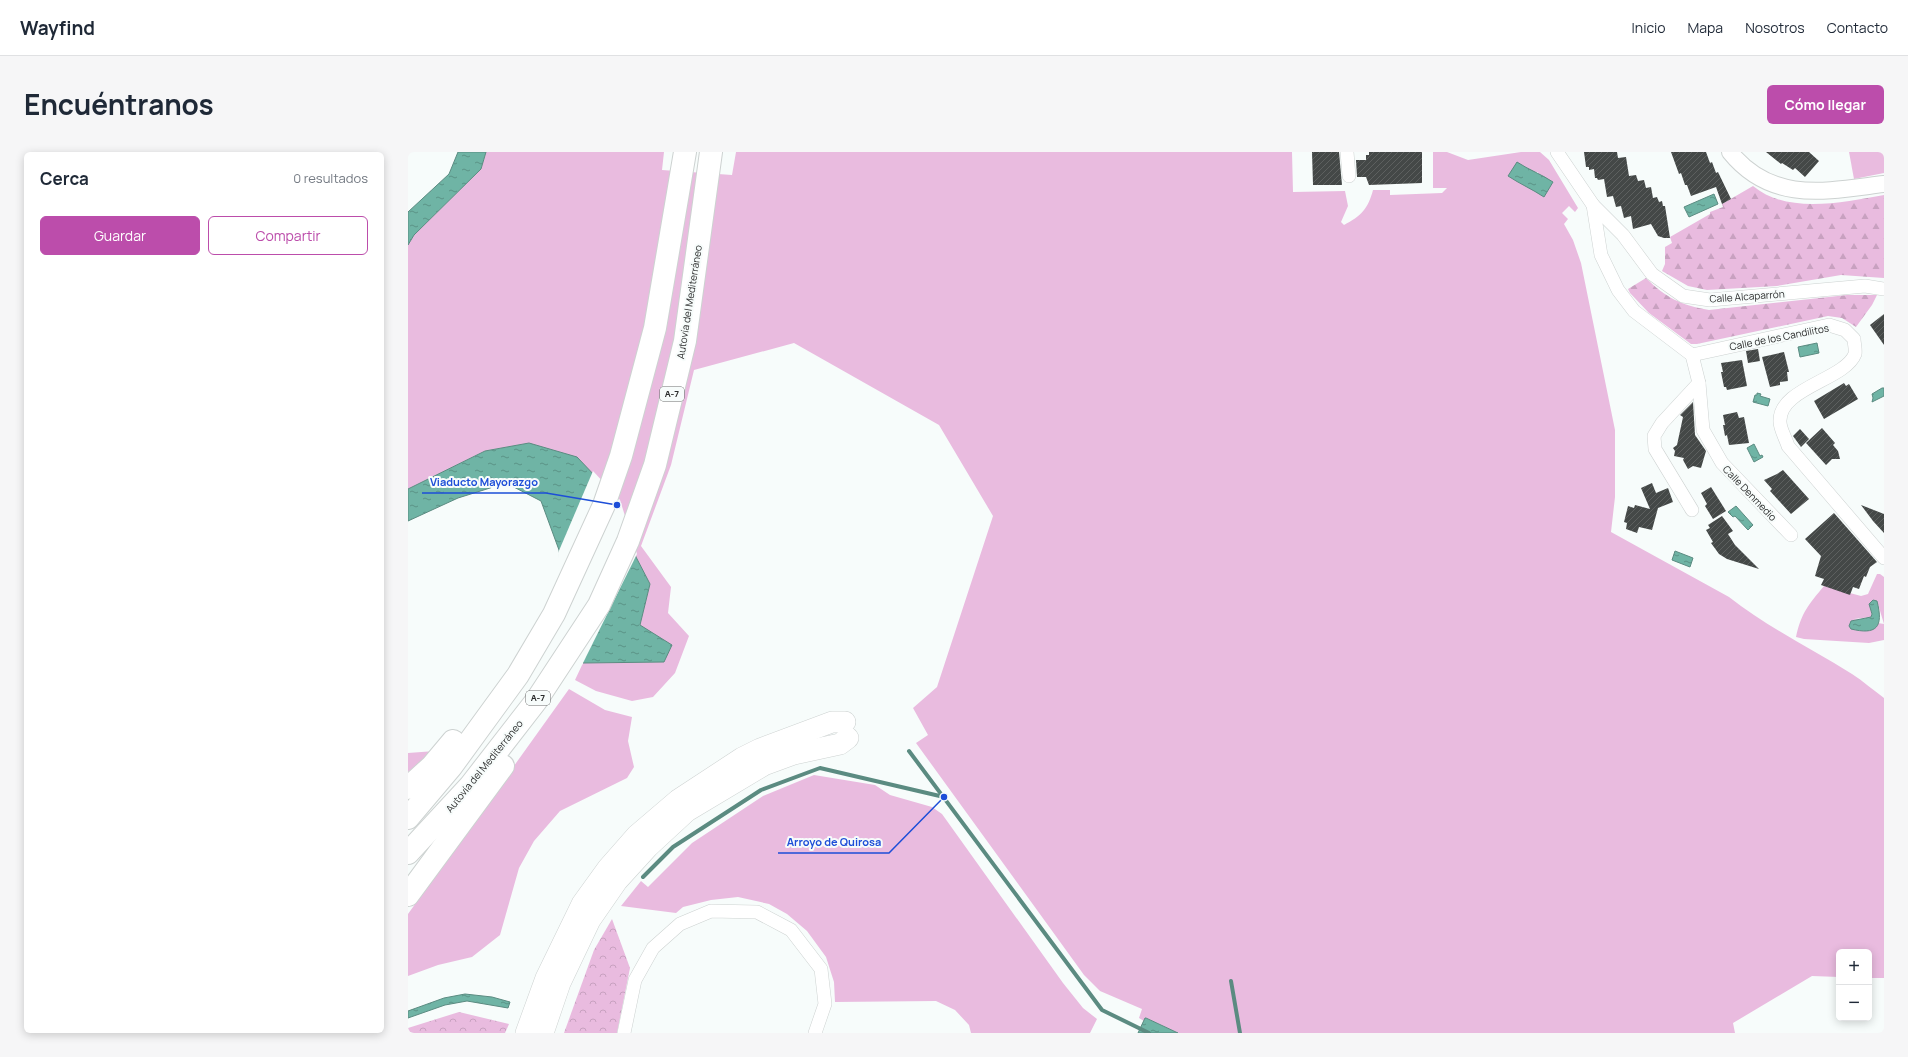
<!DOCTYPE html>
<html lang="es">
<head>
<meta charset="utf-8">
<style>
  body { margin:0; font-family:Manrope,sans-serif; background:#f6f6f7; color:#1f2937 }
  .controls { position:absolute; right:12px; bottom:12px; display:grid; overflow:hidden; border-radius:6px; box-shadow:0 2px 10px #0003 }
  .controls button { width:36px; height:36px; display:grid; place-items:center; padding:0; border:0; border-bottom:1px solid #e0e1e3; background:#fff; color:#1f2937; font:20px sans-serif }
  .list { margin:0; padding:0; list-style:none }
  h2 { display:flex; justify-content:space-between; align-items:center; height:52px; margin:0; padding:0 16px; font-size:17px }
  h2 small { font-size:13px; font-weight:400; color:#747a83 }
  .actions { display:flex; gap:8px; padding:12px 16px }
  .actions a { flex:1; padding:9px 0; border:1px solid #bc4dab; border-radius:6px; text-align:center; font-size:14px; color:#bc4dab }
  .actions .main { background:#bc4dab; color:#fff }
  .map { position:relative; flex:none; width:1476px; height:881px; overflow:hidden; border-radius:6px }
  header { display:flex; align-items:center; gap:24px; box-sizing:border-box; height:56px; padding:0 20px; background:#fff; border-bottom:1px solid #e0e1e3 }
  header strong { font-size:19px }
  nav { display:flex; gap:22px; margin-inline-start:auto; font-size:14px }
  .intro { display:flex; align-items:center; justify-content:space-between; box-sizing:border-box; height:96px; padding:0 24px }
  h1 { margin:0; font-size:28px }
  .button { padding:10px 18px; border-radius:6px; background:#bc4dab; color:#fff; font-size:14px; font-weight:700 }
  main { display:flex; gap:24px; padding:0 24px }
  aside { flex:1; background:#fff; border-radius:6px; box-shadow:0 2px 10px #0003 }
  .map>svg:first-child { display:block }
</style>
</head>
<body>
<header>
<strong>Wayfind</strong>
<nav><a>Inicio</a><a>Mapa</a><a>Nosotros</a><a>Contacto</a></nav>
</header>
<div class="intro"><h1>Encuéntranos</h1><a class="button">Cómo llegar</a></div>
<main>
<aside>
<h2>Cerca<small>0 resultados</small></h2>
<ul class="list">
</ul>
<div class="actions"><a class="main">Guardar</a><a>Compartir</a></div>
</aside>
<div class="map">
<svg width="1476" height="881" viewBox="0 0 1476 881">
  <defs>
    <pattern id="forest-firs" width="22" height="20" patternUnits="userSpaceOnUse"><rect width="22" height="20" fill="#e9bbdf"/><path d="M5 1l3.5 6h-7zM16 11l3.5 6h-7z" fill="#c8a1c0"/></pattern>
    <pattern id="park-crowns" width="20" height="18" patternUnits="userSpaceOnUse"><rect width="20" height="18" fill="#e9bbdf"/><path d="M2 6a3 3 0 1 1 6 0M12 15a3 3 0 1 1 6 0" fill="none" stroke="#c8a1c0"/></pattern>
    <pattern id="water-ripples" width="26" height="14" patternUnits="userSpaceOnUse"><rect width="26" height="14" fill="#6fb4a5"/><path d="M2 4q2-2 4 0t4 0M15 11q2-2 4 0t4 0" fill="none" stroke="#5b9387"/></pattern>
    <pattern id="building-hatch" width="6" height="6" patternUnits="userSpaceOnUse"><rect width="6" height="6" fill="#444847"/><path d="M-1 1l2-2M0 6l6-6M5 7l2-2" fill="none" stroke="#5d605f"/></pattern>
  </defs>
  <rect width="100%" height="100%" fill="#f7fcfb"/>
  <!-- green -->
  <g fill="#e9bbdf" fill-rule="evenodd">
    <path d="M78 0H256L254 18 324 23 328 0H884L885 40 937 39 940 54 933 70 936 73C953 64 960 57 965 38H982V43L1034 41 1039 36H1025V0H1039L1060 8 1113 0H1132L1141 8 1170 56 1167 60 1161 54 1154 61 1160 67 1156 72 1165 88 1173 111 1207 278V345L1203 380 1321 445C1359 475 1403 496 1444 522 1455 529 1465 538 1476 546V826H1461V800H1431V825L1404 824 1325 871 1327 881H770L738 866 736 869 731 866 734 857 692 839 676 823 508 591 520 583 505 556 529 535 585 364 531 273 386 191 286 218 263 313 233 394 263 435 260 461 281 484 267 521 245 545 224 549 188 539 167 528 175 511 256 510 232 473 242 432 228 405 121 291 77 299 0 337V93L6 83 73 17ZM1123 20H1130L1135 44 1121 35Z"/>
    <polygon points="1441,0 1476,0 1476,21 1446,27"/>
    <path d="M1469 422H1472L1476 425V488L1461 491 1396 487 1388 485C1393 461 1401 452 1416 434L1453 444 1460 442ZM1465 448 1469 449 1476 472 1446 467 1463 465Z"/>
    <polygon points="161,537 197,558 224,565 220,589 226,615 219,626 152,659 126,689 111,716 92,783 64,805 30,813 0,824 0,762"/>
    <polygon points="27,599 0,620 0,601"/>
    <polygon points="406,623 467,633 482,643 524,655 534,662 655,831 675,856 689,867 682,881 563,881 561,873 547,858 528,849 427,850 426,830 418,805 399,779 379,762 361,752 330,745 303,748 275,755 268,761 213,754 233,729 240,735 284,691 355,644"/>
  </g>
  <!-- forest -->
  <g fill="url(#forest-firs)">
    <path d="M1345 34C1380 63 1435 50 1476 43V126L1433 123 1369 134 1299 138 1280 134 1254 119 1257 112V95L1264 91 1262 85 1302 62V60L1315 55 1314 52Z"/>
    <path d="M1238 126C1258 146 1273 153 1301 158L1439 143H1469L1464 153 1448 175 1434 166 1420 164 1289 192H1283L1241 161 1222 141 1220 137Z"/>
  </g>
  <!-- park -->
  <g fill="url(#park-crowns)">
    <polygon points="204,767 222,816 209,881 156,881 186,798"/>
    <polygon points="51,860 101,872 97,881 0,881 0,876"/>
  </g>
  <!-- water -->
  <g fill="url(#water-ripples)" stroke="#5b8b81">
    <polygon points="50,0 78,0 73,17 6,83 0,93 0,60 41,22"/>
    <path d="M1109 10C1121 18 1133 22 1145 30L1136 45C1124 37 1112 32 1100 24Z"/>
    <polygon points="1306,42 1310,52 1281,65 1276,55"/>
    <polygon points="1409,191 1411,201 1392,205 1390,195"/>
    <polygon points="1474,236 1476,236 1476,244 1464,250 1465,246 1464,242"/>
    <polygon points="1349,241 1353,242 1352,244 1362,247 1360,254 1345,250 1347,243 1349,243"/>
    <polygon points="121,291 169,305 211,349 228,405 242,432 232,473 264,493 256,510 175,511 155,462 151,398 133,349 98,331 50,346 0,369 0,337 77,299"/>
    <polygon points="1346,292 1352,304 1354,303 1355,305 1346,310 1339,296"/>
    <polygon points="1328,354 1345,373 1340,378 1327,364 1325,365 1320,360"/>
    <polygon points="1267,399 1285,406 1282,415 1264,408"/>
    <path d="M1465 448 1469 449C1476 476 1468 483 1443 477L1441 474 1443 469 1463 465 1464 462 1461 452Z"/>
    <polygon points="57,842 84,845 102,850 100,856 59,849 37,853 0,866 0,859 36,846"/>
    <polygon points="737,866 738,866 770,881 730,881"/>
  </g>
  <!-- pier -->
  <polygon fill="#f7fcfb" points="185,319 212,348 229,402 174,513 153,462 150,401"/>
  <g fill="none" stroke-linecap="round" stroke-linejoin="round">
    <!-- stream -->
    <g stroke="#5b8b81" stroke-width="4">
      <polyline points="501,599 694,858 741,881"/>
      <polyline points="235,725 265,695 353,638 412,616 536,645"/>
      <polyline points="823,829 832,881"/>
    </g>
  </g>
  <!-- building -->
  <g fill="url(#building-hatch)">
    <polygon points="904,0 931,0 934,33 905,33"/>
    <polygon points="961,0 1014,0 1014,31 961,33 958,25 949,25 948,8 958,8 958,3 961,3"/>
    <polygon points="1176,0 1209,0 1210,6 1218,5 1221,24 1228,23 1230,29 1236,28 1238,36 1243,35 1245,46 1249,45 1251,50 1254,49 1255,54 1257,54 1262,86 1256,86 1250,84 1243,72 1225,77 1223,64 1216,66 1213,54 1208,55 1205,44 1199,45 1196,27 1190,28 1189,26 1187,26 1186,17 1181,18 1181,15 1178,15"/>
    <polygon points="1263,0 1298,0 1302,11 1304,10 1308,21 1310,20 1323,47 1314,52 1308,35 1283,44 1279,33 1277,33 1273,21 1271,22"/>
    <polygon points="1358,0 1401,0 1411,9 1397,25 1387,16 1385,18 1374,11 1373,12"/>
    <polygon points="1476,162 1476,193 1462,173"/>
    <polygon points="1350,197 1352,209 1340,211 1338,199"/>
    <polygon points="1376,200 1381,220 1379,220 1380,229 1372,230 1372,233 1362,235 1354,205"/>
    <polygon points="1334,208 1339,234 1319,238 1318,235 1316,235 1313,220 1315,220 1313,211"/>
    <polygon points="1436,231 1438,234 1441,232 1450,247 1416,267 1406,249"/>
    <polygon points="1285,250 1287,283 1298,299 1293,316 1285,314 1280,317 1275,308 1276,306 1266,304 1267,299 1265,296 1269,293 1275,265 1272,263"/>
    <polygon points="1329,260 1331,266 1336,265 1341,291 1321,293 1319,283 1317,284 1315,273 1317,273 1315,263"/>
    <polygon points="1414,276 1427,291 1425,293 1430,299 1432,307 1424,307 1418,313 1398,291"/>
    <polygon points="1392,277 1401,287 1393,295 1385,284"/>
    <polygon points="1375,318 1401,347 1383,362 1362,339 1364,337 1356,328 1369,322"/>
    <polygon points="1244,331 1248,341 1260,336 1265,350 1250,356 1244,378 1231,375 1229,381 1218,377 1219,371 1216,370 1220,354 1226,356 1227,353 1242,357 1233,336"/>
    <polygon points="1303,335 1318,359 1305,367 1297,354 1299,352 1293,341"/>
    <polygon points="1453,353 1476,362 1476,381 1465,369"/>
    <polygon points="1426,361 1469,410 1462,415 1458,425 1456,424 1451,437 1445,435 1442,443 1413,433 1416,427 1407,424 1413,404 1397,387"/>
    <polygon points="1314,364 1325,379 1320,382 1327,393 1351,417 1319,407 1311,402 1303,391 1305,390 1298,378 1302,376 1300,373"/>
  </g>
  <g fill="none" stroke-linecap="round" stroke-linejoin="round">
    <!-- minor casing -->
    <g stroke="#cdd2d1" stroke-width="14">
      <g id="minor">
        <polyline points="939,0 941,24"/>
        <polyline points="1149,0 1185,53 1215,83 1244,122 1275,144 1302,148 1457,134 1476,137"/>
        <path d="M1185 53 1193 103 1210 138 1226 159 1284 203 1421 173 1437 178 1446 187C1446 191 1448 198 1447 202 1437 228 1370 236 1372 270 1372 277 1378 287 1380 294L1476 406"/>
        <polyline points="1284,203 1291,231 1295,278 1314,311 1383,383"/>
        <polyline points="1284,358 1247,297 1246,284 1254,271 1291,231"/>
        <polyline points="216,881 227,828 245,796 272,772 303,759 349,760 383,778 413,817 417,852 407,881"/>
      </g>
    </g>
    <!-- tertiary casing -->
    <g stroke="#cdd2d1" stroke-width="18">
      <path id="tertiary" d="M1322 0C1364 52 1419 39 1476 32"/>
    </g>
    <!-- primary casing -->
    <g stroke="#cdd2d1" stroke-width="22">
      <g id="primary">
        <polyline points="118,881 138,826 174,752 200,716 229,683 270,648 334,606 352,597 424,570 437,570"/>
        <polyline points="135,881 152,831 182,768 209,729 240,695 279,659 356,613 386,602 432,592 440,586"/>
      </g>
    </g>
    <!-- motorway casing -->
    <g stroke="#cdd2d1" stroke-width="24">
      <g id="motorway">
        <polyline points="0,636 24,614 45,589"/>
        <polyline points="0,666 43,615 110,523 146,462 196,353 213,304 247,176 277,0"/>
        <polyline points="0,701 62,634 128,549 191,453 220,389 247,313 277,189 303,0"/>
        <polyline points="0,743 95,614"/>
      </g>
    </g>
    <!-- minor -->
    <use href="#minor" stroke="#fff" stroke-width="13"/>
    <!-- tertiary -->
    <use href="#tertiary" stroke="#fff" stroke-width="16"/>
    <!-- primary -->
    <use href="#primary" stroke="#fff" stroke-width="21"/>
    <!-- motorway -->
    <use href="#motorway" stroke="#fff" stroke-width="22"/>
  </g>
  <g text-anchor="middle" stroke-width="4" stroke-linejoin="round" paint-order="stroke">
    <!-- shield labels -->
    <g fill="#f7fcfb" stroke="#686a6a" stroke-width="1">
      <rect x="252" y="235" width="24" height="14" rx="3"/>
      <rect x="118" y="539" width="24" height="14" rx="3"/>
    </g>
    <g font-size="9" font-weight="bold" fill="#2b2c2c">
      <text x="264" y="245">A-7</text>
      <text x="130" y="549">A-7</text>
    </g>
    <!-- street labels -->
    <g font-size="10" fill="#2b2c2c" stroke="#f7fcfb">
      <text transform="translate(1339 144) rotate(-4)" y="4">Calle Alcaparrón</text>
      <text transform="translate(281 150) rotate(-81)" y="4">Autovía del Mediterráneo</text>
      <text transform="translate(1371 185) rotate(-11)" y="4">Calle de los Candilitos</text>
      <text transform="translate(1342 341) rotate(46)" y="4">Calle Denmedio</text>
      <text transform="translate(76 614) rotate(-51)" y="4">Autovía del Mediterráneo</text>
    </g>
  </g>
  <!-- callouts -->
  <path fill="none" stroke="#1d4ed8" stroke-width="1.5" d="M209 353L138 341H14M536 645L481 701H370"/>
  <g fill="#1d4ed8" stroke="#f7fcfb" stroke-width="1.5">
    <circle cx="209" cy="353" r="4"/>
    <circle cx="536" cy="645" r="4"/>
  </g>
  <g font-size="11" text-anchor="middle" font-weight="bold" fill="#1d4ed8" stroke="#f7fcfb" stroke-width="4" stroke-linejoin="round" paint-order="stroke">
    <text x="76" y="334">Viaducto Mayorazgo</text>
    <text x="426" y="694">Arroyo de Quirosa</text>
  </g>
</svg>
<div class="controls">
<button>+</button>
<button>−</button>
</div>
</div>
</main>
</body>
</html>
